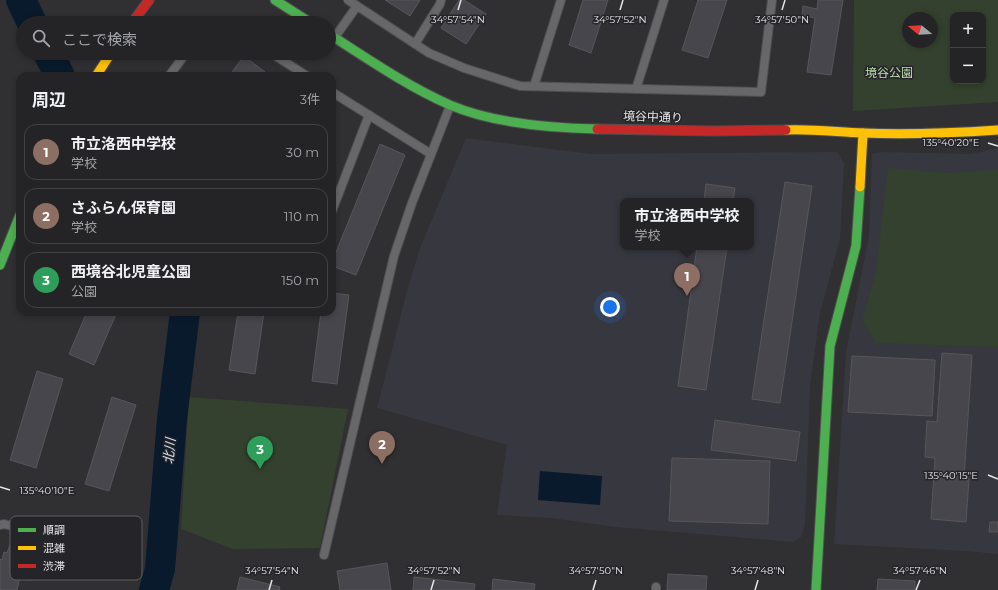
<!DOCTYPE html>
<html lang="ja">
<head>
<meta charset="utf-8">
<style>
  body { margin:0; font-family:Montserrat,"Noto Sans JP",sans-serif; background:#303032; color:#f1f3f6 }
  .controls { position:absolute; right:12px; top:12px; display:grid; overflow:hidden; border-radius:8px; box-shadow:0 2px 6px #0003 }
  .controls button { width:36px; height:36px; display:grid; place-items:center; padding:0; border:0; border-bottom:1px solid #414143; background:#242426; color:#f1f3f6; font:20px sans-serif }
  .compass { position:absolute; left:902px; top:12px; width:36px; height:36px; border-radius:50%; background:#242426; box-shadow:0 2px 6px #0003; rotate:288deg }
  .you { position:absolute; left:610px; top:307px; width:14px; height:14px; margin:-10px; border:3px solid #fff; border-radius:50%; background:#1a73e8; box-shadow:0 0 0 6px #1a73e833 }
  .badge { display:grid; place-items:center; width:26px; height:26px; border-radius:50%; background:#d93025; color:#fff; font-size:13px; font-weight:700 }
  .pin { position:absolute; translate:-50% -33px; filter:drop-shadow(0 1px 2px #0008) }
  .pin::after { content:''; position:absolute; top:21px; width:14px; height:12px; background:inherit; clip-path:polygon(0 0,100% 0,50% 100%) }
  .popup { position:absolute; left:620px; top:198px; width:134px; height:52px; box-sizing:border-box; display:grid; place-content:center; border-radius:8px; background:#242426; filter:drop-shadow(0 1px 3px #0005); font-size:13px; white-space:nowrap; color:#a3a4a7 }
  .popup b { font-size:15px; color:#f1f3f6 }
  .popup::after { content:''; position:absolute; left:50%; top:100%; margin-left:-8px; border:8px solid transparent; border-top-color:#242426 }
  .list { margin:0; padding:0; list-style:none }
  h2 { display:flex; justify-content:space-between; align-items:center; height:52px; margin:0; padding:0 16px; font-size:17px }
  h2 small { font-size:13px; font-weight:400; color:#a3a4a7 }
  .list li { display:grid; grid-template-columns:26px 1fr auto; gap:12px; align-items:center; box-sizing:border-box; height:56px; margin:0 8px 8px; padding:0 8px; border:1px solid #414143; border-radius:12px }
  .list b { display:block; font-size:15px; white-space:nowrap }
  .list p { margin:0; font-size:13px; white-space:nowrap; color:#a3a4a7 }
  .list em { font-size:13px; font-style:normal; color:#a3a4a7 }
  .icon { flex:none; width:22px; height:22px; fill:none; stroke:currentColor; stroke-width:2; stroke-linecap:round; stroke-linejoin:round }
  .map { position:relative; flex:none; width:998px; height:590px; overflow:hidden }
  .search { position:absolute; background:#242426; box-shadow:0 2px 6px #0003; left:16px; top:16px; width:320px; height:44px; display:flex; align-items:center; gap:10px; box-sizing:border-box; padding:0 14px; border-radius:22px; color:#a3a4a7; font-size:15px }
  .panel { position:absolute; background:#242426; box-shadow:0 2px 6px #0003; left:16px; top:72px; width:320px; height:244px; border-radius:12px }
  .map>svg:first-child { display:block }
</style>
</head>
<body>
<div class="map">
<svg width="998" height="590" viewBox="0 0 998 590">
  <rect width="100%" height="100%" fill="#303032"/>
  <!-- built -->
  <g fill="#37373f" fill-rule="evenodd">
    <path d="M466 138 591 154 837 152 844 163 840 239 820 313 810 386 805 524 801 537 793 542 616 527 551 518 497 515 507 445 377 408 407 291 420 248ZM623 201H751V247H623Z"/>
    <polygon points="998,148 998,554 966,551 834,544 846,352 869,236 872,154 882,152 971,154"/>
  </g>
  <!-- green -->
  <g fill="#34412e" fill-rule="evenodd">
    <path d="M854 0H998V102L853 111ZM953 15H983V81H953ZM908 18H932V42H908Z"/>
    <polygon points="888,168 947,173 998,170 998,347 876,343 862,321 876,272"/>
    <polygon points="189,397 348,409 320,548 233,549 181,529"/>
  </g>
  <!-- water -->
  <polygon fill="#081a2b" points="540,471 602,476 600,505 538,500"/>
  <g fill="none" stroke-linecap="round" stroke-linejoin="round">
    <!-- river -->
    <g stroke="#081a2b" stroke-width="30">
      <polyline points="21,0 32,23"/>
      <polyline points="48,53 59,74"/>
      <polyline points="154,590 160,569 172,419 185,312"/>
    </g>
  </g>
  <!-- building -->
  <g fill="#46464c" stroke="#575759">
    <polygon points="385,0 420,0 410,16"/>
    <polygon points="459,0 464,0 486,14 466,44 441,28"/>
    <polygon points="583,0 608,0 591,53 569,45"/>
    <polygon points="698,0 727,0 708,58 682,50"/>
    <polygon points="818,0 843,0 831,75 807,72 815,18 802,15 803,6 817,9"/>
    <polygon points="244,56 265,72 262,76 229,76"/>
    <polygon points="380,144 405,155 356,275 332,266 332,262"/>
    <polygon points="785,182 812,186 780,403 752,399"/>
    <polygon points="706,184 735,188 733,201 704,201"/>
    <polygon points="697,247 727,247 706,390 678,386"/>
    <polygon points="332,293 349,295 337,384 312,381 321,312 332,312"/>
    <polygon points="87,312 117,312 94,365 69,354"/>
    <polygon points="238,312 264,312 255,374 229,370"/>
    <polygon points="942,353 972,355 964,478 969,479 966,522 931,519 935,458 925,457 927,421 937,422"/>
    <polygon points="852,356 935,360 932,416 848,412"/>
    <polygon points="37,371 63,379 36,468 10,460"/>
    <polygon points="112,397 136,405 109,491 85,484"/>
    <polygon points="715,420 800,432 796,461 711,450"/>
    <polygon points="672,458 770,461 768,524 669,521"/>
    <polygon points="990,522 998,522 998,532 989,532"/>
    <polygon points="24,542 52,550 49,561 38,559 32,580 20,577 17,590 0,590 0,559 2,560 4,552 7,553 10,545 22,548"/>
    <polygon points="387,563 391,590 340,590 337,571"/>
    <polygon points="668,574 707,576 706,590 667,590"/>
    <polygon points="240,577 280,587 279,590 237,590"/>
    <polygon points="414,577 475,584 474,590 413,590"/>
    <polygon points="493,579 535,584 534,590 492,590"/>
    <polygon points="878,579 915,581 915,590 877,590"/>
  </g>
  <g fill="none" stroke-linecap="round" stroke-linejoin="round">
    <!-- lane casing -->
    <g stroke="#4e4e4f" stroke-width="10">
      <g id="lane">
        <polyline points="348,0 429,53 464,68 520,86 761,92 772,0"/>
        <polyline points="213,23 223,23"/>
        <polyline points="335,37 357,6"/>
        <polyline points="415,44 440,4 441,0"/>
        <polyline points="271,53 307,76"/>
        <polyline points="169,76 186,53"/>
        <polyline points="534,86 561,0"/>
        <polyline points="636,89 664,0"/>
        <polyline points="332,92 431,154"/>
        <polyline points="332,211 369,115"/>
        <polyline points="0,525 4,524 31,531 76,547 110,553"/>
        <polyline points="324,555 394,256 412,203 450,106"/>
        <polyline points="656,590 656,587"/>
      </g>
    </g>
    <!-- fast casing -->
    <g stroke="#4e4e4f" stroke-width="11">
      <g id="fast">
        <polyline points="275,0 311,23"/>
        <path d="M329 34C368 59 407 86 450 105 492 123 552 128 597 129"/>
        <polyline points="0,265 20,215"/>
        <polyline points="816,590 830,346 856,246 860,187"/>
      </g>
    </g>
    <!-- slow casing -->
    <g stroke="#4e4e4f" stroke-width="11">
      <g id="slow">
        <polyline points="96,76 111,53"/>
        <path d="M786 130C812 129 837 132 863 133 908 135 953 133 998 130"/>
        <polyline points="860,187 863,133"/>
      </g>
    </g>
    <!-- jam casing -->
    <g stroke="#4e4e4f" stroke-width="11">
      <g id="jam">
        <polyline points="132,23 149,0"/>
        <polyline points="597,129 714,131 786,130"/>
      </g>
    </g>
    <!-- lane -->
    <use href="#lane" stroke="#676769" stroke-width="8"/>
    <!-- fast -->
    <use href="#fast" stroke="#4caf50" stroke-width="9"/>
    <!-- slow -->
    <use href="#slow" stroke="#ffc107" stroke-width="9"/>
    <!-- jam -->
    <use href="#jam" stroke="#c62828" stroke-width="9"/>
  </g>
  <!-- ticks -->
  <path fill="none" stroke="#e6e5e8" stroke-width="1.5" d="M458 10 461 0M620 10 623 0M782 10 785 0M988 143 998 146M988 475 998 479M0 487 10 490M269 590 272 580M431 590 434 580M593 590 596 580M755 590 758 580M916 590 920 580"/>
  <g text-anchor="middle" stroke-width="3" stroke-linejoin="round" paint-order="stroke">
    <!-- park labels -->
    <g font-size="12" fill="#bedeac" stroke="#252529">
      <text x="889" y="77">境谷公園</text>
    </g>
    <!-- street labels -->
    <g font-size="12" fill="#e6e5e8" stroke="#252529">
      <text transform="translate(653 117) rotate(2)" y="4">境谷中通り</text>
    </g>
    <!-- water labels -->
    <g font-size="13" font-style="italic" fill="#d3e5f6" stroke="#252529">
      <text transform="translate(169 451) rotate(-85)" y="5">北川</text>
    </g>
  </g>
  <!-- legend -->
  <rect x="10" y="516" width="132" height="64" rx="6" fill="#252529" stroke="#5f5f62" stroke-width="1"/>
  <rect x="18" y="528" width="18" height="4" fill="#4caf50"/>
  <rect x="18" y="546" width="18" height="4" fill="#ffc107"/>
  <rect x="18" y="564" width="18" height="4" fill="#c62828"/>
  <g font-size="11" fill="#e6e5e8">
    <text x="43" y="534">順調</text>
    <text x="43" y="552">混雑</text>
    <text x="43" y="570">渋滞</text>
  </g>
  <g font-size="10" text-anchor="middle" fill="#e6e5e8" stroke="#252529" stroke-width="3" stroke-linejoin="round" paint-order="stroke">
    <text x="458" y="23">34°57'54"N</text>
    <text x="620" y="23">34°57'52"N</text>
    <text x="782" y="23">34°57'50"N</text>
    <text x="951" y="146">135°40'20"E</text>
    <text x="951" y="479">135°40'15"E</text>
    <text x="47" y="494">135°40'10"E</text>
    <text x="272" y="574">34°57'54"N</text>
    <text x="434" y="574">34°57'52"N</text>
    <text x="596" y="574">34°57'50"N</text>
    <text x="758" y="574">34°57'48"N</text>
    <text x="920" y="574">34°57'46"N</text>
  </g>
</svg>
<div class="controls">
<button>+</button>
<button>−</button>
</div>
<svg class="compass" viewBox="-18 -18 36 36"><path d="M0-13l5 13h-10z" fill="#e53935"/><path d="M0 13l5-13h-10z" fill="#a3a4a7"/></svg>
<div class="you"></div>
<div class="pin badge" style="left:687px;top:296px;background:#8d6e63">1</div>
<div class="popup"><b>市立洛西中学校</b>学校</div>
<div class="pin badge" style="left:382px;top:464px;background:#8d6e63">2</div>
<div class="pin badge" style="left:260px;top:469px;background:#2e9e5b">3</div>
<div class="search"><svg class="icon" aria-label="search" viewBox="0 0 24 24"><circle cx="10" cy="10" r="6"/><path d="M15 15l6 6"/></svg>ここで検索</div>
<section class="panel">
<h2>周辺<small>3件</small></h2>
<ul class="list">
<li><span class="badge" style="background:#8d6e63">1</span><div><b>市立洛西中学校</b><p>学校</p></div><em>30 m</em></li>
<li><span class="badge" style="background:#8d6e63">2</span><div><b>さふらん保育園</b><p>学校</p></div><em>110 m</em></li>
<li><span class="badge" style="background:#2e9e5b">3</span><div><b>西境谷北児童公園</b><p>公園</p></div><em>150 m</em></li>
</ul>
</section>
</div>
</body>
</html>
